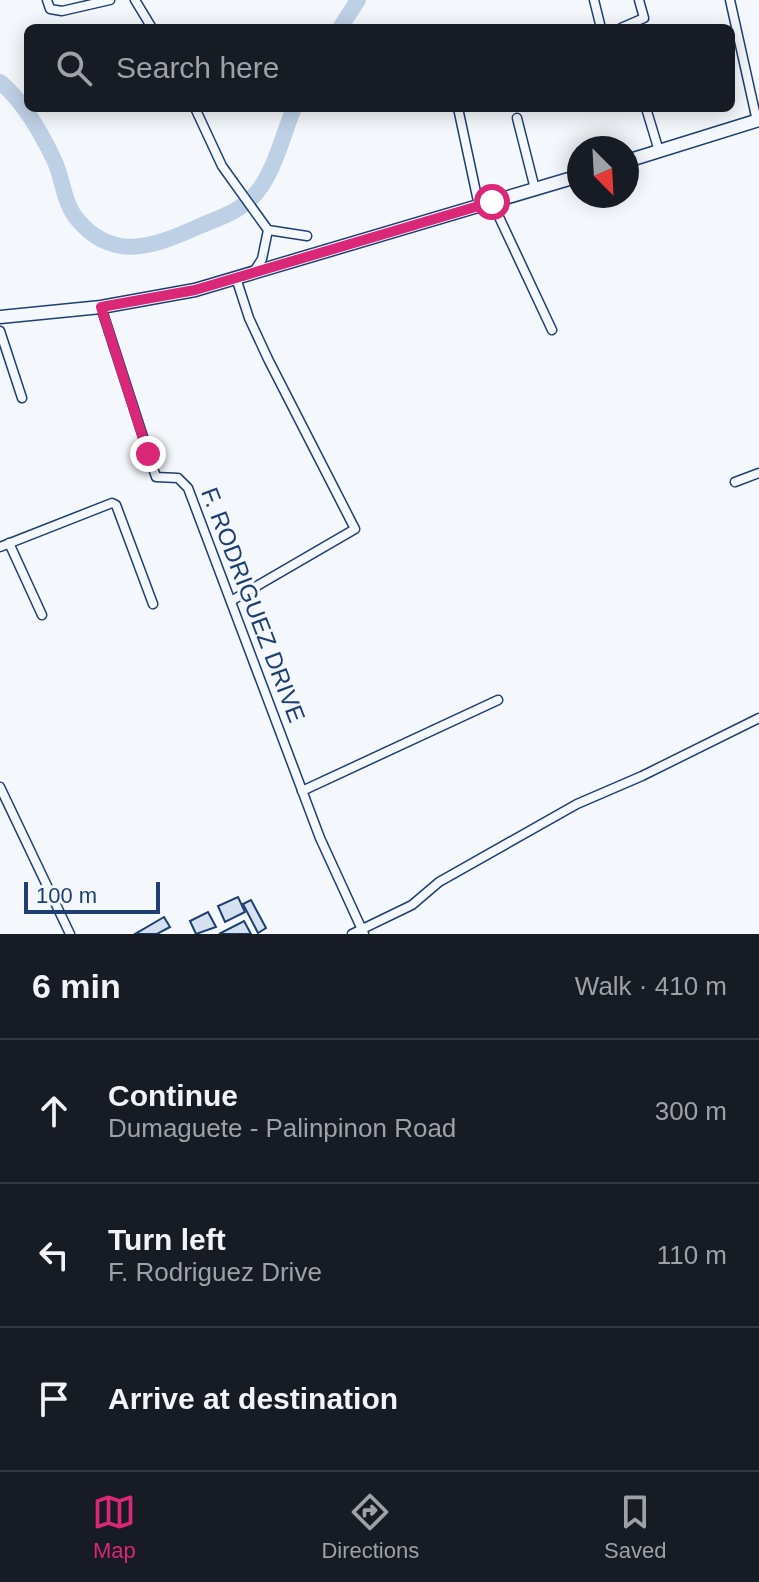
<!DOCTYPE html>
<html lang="en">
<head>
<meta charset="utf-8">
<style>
  body { margin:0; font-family:Arial,sans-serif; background:#242831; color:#f1f3f6 }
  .compass { position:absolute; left:567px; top:136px; width:72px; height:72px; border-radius:50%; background:#171b24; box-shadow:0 4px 20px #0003; rotate:156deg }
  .scale { position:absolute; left:24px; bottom:20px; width:136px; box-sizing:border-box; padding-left:8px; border:4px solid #1d3f73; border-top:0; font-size:22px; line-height:28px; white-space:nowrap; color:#1d3f73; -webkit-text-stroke:6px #f4f7fb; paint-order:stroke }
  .stop { position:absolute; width:24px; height:24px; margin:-18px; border:6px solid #db2777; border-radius:50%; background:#fff }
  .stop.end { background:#db2777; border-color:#fff; box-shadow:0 2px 8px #0008 }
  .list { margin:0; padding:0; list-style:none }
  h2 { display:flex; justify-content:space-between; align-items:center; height:104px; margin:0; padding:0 32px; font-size:34px }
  h2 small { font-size:26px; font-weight:400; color:#9ea1a6 }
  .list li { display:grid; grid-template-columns:52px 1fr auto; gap:24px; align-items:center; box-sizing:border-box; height:144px; padding:0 32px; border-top:2px solid #363941 }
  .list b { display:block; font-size:30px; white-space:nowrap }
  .list p { margin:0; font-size:26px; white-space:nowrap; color:#9ea1a6 }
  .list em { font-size:26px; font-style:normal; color:#9ea1a6 }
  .icon { flex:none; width:44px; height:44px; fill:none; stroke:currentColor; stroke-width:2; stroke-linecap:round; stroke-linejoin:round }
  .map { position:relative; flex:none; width:759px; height:934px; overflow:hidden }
  .search { position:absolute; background:#171b24; box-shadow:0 4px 20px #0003; left:24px; right:24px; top:24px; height:88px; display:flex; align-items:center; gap:20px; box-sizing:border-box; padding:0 28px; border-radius:12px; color:#9ea1a6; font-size:30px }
  .sheet { height:536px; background:#171b24 }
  nav { display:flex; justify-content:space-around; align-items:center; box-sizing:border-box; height:112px; border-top:2px solid #363941; background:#171b24; font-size:22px; color:#9ea1a6 }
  nav a { display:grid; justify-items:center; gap:4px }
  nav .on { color:#db2777 }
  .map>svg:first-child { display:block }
</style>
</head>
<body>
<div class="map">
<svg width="759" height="934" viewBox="0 0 759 934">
  <rect width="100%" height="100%" fill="#f4f7fb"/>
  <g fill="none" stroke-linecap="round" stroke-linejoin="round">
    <!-- river -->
    <g stroke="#bed0e5" stroke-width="16">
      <polyline points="340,28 358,0"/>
      <path d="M0 82C23 101 42 134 55 162 63 180 64 204 77 219 114 264 157 245 200 226 221 217 242 211 257 192 275 170 283 134 294 108"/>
    </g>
  </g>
  <!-- building -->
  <g fill="#d5e0f0" stroke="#1d3f73" stroke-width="2">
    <polygon points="238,897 245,912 225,922 218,906"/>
    <polygon points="251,900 266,928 258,933 243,904"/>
    <polygon points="208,912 216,927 196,934 190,921"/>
    <polygon points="164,917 170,927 157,934 135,934"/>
    <polygon points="244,921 251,934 219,934"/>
  </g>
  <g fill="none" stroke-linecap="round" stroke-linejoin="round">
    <!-- minor casing -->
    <g stroke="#1d3f73" stroke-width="11">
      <g id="minor">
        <polyline points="47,0 50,9 62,11 110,0"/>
        <polyline points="135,0 152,28"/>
        <polyline points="594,0 601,28"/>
        <polyline points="730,0 757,121"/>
        <polyline points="621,28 644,18 639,0"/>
        <polyline points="195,108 222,166 268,230 307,236"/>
        <polyline points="458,108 479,206"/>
        <polyline points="646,108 659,151"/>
        <polyline points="517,118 535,189"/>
        <polyline points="492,202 552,330"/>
        <polyline points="253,273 262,259 268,230"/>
        <polyline points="101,307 156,477 178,478 188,488 320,838 364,934"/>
        <polyline points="0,331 22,398"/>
        <polyline points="735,482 759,473"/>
        <polyline points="9,543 42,615"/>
        <polyline points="0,547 112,503 116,505 153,604"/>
        <polyline points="231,601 355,529 268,359 249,318 236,278"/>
        <polyline points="0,787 70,934"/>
        <polyline points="302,791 498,700"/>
        <polyline points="352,934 412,905 439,882 577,804 642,776 759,718"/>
      </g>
    </g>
    <!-- secondary casing -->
    <g stroke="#1d3f73" stroke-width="15">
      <g id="secondary">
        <polyline points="627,161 759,120"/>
        <polyline points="0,317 101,307 195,290 579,176"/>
      </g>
    </g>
    <!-- minor -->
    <use href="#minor" stroke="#f4f7fb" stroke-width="8"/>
    <!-- secondary -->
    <use href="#secondary" stroke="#f4f7fb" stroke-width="12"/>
  </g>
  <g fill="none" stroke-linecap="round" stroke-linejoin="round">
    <!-- route -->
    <polyline stroke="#db2777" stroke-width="10" points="148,454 101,307 195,290 492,202"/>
  </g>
  <g text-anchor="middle" stroke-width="6" stroke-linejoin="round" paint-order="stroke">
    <!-- street labels -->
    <g font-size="24" fill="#1d3f73" stroke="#f4f7fb">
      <text transform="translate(253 605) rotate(69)" y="8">F. RODRIGUEZ DRIVE</text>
    </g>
  </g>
</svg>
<svg class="compass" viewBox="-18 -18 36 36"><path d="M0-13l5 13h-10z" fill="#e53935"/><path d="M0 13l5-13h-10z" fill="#9ea1a6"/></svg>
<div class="scale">100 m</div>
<div class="stop" style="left:492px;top:202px"></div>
<div class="stop end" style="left:148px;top:454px"></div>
<div class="search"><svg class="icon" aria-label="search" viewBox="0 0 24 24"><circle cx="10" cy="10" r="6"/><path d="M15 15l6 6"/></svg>Search here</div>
</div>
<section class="sheet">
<h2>6 min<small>Walk · 410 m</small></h2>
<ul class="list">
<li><svg class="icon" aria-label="ahead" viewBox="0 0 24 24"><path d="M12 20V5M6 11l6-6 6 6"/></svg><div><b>Continue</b><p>Dumaguete - Palinpinon Road</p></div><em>300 m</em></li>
<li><svg class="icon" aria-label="left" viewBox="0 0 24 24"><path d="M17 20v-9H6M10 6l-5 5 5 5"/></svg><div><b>Turn left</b><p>F. Rodriguez Drive</p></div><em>110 m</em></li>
<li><svg class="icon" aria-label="arrive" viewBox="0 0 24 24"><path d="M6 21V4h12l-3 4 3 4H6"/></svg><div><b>Arrive at destination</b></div></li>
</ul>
</section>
<nav>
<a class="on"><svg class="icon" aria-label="map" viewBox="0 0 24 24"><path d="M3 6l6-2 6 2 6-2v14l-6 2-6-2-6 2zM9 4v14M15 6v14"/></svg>Map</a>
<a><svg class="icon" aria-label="directions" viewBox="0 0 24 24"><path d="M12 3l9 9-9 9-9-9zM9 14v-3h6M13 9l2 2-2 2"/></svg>Directions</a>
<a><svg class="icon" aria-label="saved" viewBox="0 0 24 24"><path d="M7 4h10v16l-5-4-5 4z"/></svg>Saved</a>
</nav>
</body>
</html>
